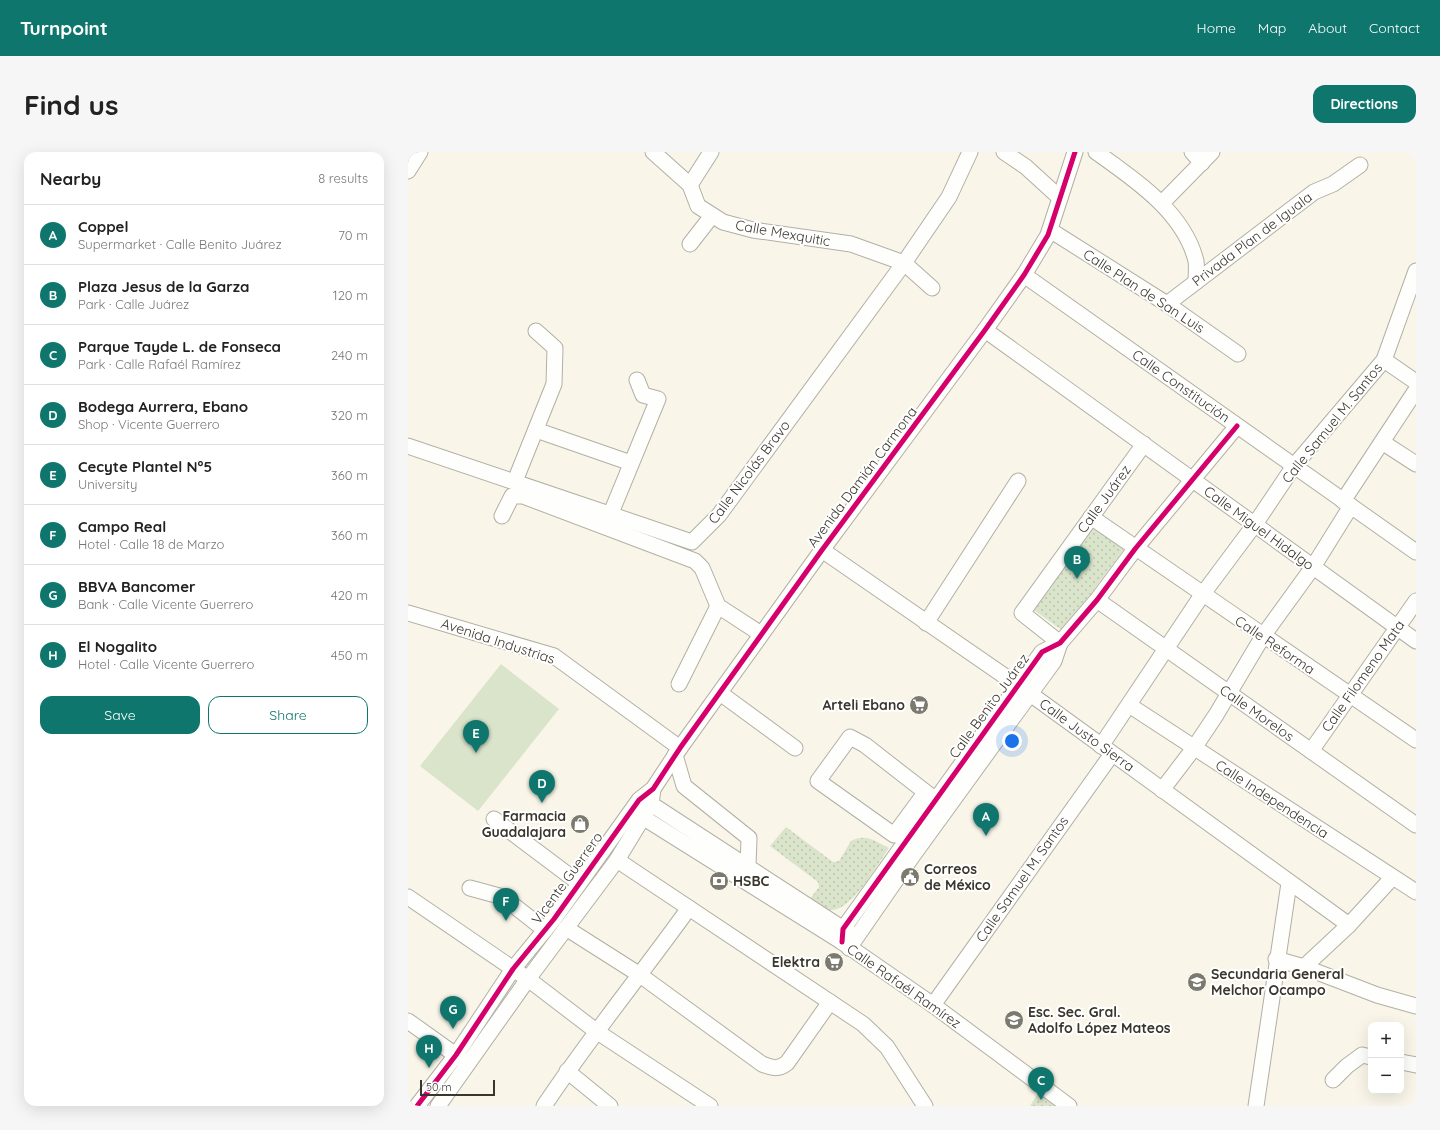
<!DOCTYPE html>
<html lang="en">
<head>
<meta charset="utf-8">
<style>
  body { margin:0; font-family:Quicksand,sans-serif; background:#f6f6f6; color:#222 }
  .controls { position:absolute; right:12px; bottom:12px; display:grid; overflow:hidden; border-radius:8px; box-shadow:0 4px 16px #0002 }
  .controls button { width:36px; height:36px; display:grid; place-items:center; padding:0; border:0; border-bottom:1px solid #e0e0e0; background:#fff; color:#222; font:20px sans-serif }
  .scale { position:absolute; left:12px; bottom:10px; width:75px; box-sizing:border-box; padding-left:4px; border:2px solid #39362c; border-top:0; font-size:11px; line-height:14px; white-space:nowrap; color:#39362c; -webkit-text-stroke:3px #fff; paint-order:stroke }
  .you { position:absolute; left:604px; top:589px; width:14px; height:14px; margin:-10px; border:3px solid #fff; border-radius:50%; background:#1a73e8; box-shadow:0 0 0 6px #1a73e833 }
  .badge { display:grid; place-items:center; width:26px; height:26px; border-radius:50%; background:#0f766e; color:#fff; font-size:13px; font-weight:700 }
  .pin { position:absolute; translate:-50% -33px; filter:drop-shadow(0 1px 2px #0008) }
  .pin::after { content:''; position:absolute; top:21px; width:14px; height:12px; background:inherit; clip-path:polygon(0 0,100% 0,50% 100%) }
  .list { margin:0; padding:0; list-style:none }
  h2 { display:flex; justify-content:space-between; align-items:center; height:52px; margin:0; padding:0 16px; font-size:17px }
  h2 small { font-size:13px; font-weight:400; color:#767676 }
  .list li { display:grid; grid-template-columns:26px 1fr auto; gap:12px; align-items:center; box-sizing:border-box; height:60px; padding:0 16px; border-top:1px solid #e0e0e0 }
  .list b { display:block; font-size:15px; white-space:nowrap }
  .list p { margin:0; font-size:13px; white-space:nowrap; color:#767676 }
  .list em { font-size:13px; font-style:normal; color:#767676 }
  .actions { display:flex; gap:8px; padding:12px 16px }
  .actions a { flex:1; padding:9px 0; border:1px solid #0f766e; border-radius:12px; text-align:center; font-size:14px; color:#0f766e }
  .actions .main { background:#0f766e; color:#fff }
  .map { position:relative; flex:none; width:1008px; height:954px; overflow:hidden; border-radius:12px }
  header { display:flex; align-items:center; gap:24px; box-sizing:border-box; height:56px; padding:0 20px; background:#0f766e; color:#fff }
  header strong { font-size:19px }
  nav { display:flex; gap:22px; margin-inline-start:auto; font-size:14px }
  .intro { display:flex; align-items:center; justify-content:space-between; box-sizing:border-box; height:96px; padding:0 24px }
  h1 { margin:0; font-size:28px }
  .button { padding:10px 18px; border-radius:12px; background:#0f766e; color:#fff; font-size:14px; font-weight:700 }
  main { display:flex; gap:24px; padding:0 24px }
  aside { flex:1; background:#fff; border-radius:12px; box-shadow:0 4px 16px #0002 }
  .map>svg:first-child { display:block }
</style>
</head>
<body>
<header>
<strong>Turnpoint</strong>
<nav><a>Home</a><a>Map</a><a>About</a><a>Contact</a></nav>
</header>
<div class="intro"><h1>Find us</h1><a class="button">Directions</a></div>
<main>
<aside>
<h2>Nearby<small>8 results</small></h2>
<ul class="list">
<li><span class="badge">A</span><div><b>Coppel</b><p>Supermarket · Calle Benito Juárez</p></div><em>70 m</em></li>
<li><span class="badge">B</span><div><b>Plaza Jesus de la Garza</b><p>Park · Calle Juárez</p></div><em>120 m</em></li>
<li><span class="badge">C</span><div><b>Parque Tayde L. de Fonseca</b><p>Park · Calle Rafaél Ramírez</p></div><em>240 m</em></li>
<li><span class="badge">D</span><div><b>Bodega Aurrera, Ebano</b><p>Shop · Vicente Guerrero</p></div><em>320 m</em></li>
<li><span class="badge">E</span><div><b>Cecyte Plantel N°5</b><p>University</p></div><em>360 m</em></li>
<li><span class="badge">F</span><div><b>Campo Real</b><p>Hotel · Calle 18 de Marzo</p></div><em>360 m</em></li>
<li><span class="badge">G</span><div><b>BBVA Bancomer</b><p>Bank · Calle Vicente Guerrero</p></div><em>420 m</em></li>
<li><span class="badge">H</span><div><b>El Nogalito</b><p>Hotel · Calle Vicente Guerrero</p></div><em>450 m</em></li>
</ul>
<div class="actions"><a class="main">Save</a><a>Share</a></div>
</aside>
<div class="map">
<svg width="1008" height="954" viewBox="0 0 1008 954">
  <defs>
    <pattern id="park-dots" width="8" height="8" patternUnits="userSpaceOnUse"><rect width="8" height="8" fill="#d9e4cb"/><path d="M2 2h.1M6 6h.1" fill="none" stroke="#bbc4ae" stroke-width="1.8" stroke-linecap="round"/></pattern>
  </defs>
  <rect width="100%" height="100%" fill="#f9f6e9"/>
  <!-- grass -->
  <polygon fill="#d9e4cb" points="93,512 151,557 70,659 12,614"/>
  <!-- park -->
  <g fill="url(#park-dots)">
    <polygon points="683,374 716,397 655,479 623,456"/>
    <path d="M378 675 425 710 431 709 443 689C458 681 467 689 481 696 469 713 445 756 425 758 416 758 409 752 402 747L411 735 410 730 362 694Z"/>
    <polygon points="630,941 648,954 622,954"/>
  </g>
  <g fill="none" stroke-linecap="round" stroke-linejoin="round">
    <!-- minor casing -->
    <g stroke="#b2afa5" stroke-width="17">
      <g id="minor">
        <polyline points="245,0 282,33 290,54 315,70 345,78 443,92 496,111 524,136"/>
        <polyline points="596,0 618,15 652,46"/>
        <path d="M688 0C726 27 776 60 788 109 789 115 788 123 788 130"/>
        <polyline points="784,0 794,11"/>
        <polyline points="0,19 12,0"/>
        <polyline points="282,33 303,0"/>
        <polyline points="754,51 804,0"/>
        <polyline points="642,78 759,152 830,202"/>
        <polyline points="282,92 303,65"/>
        <polyline points="616,123 1008,400"/>
        <polyline points="759,152 906,40 925,32 952,13"/>
        <polyline points="577,178 1008,489"/>
        <polyline points="976,208 1008,230"/>
        <polyline points="128,278 223,311"/>
        <polyline points="974,290 1008,312"/>
        <polyline points="0,294 284,390 311,363 496,111 541,45 562,0"/>
        <polyline points="107,329 146,232 147,196 128,179"/>
        <polyline points="935,349 1008,238"/>
        <polyline points="203,361 250,247 235,243 229,228"/>
        <polyline points="94,364 104,344 115,344 287,409 294,416 310,454 353,482"/>
        <polyline points="683,365 1008,588"/>
        <polyline points="414,398 621,541 941,773"/>
        <polyline points="689,448 1008,673"/>
        <polyline points="0,461 146,504 272,596"/>
        <polyline points="518,471 610,329"/>
        <polyline points="652,491 614,461 736,292"/>
        <polyline points="271,532 310,454"/>
        <polyline points="312,541 387,596"/>
        <polyline points="721,553 1008,740"/>
        <polyline points="693,594 794,443 847,372 886,314 976,208 1008,119"/>
        <polyline points="903,599 1008,449"/>
        <polyline points="267,603 276,634 341,686 340,714"/>
        <polyline points="754,638 786,596 808,563 855,484 905,415 943,354"/>
        <polyline points="517,641 486,683 410,629 442,585 457,593 529,649"/>
        <polyline points="234,649 243,652 443,782"/>
        <polyline points="223,660 236,666 434,790 525,853 661,954"/>
        <polyline points="86,667 171,731"/>
        <polyline points="209,708 455,872 479,895 517,954"/>
        <polyline points="62,736 95,745 137,778"/>
        <polyline points="0,745 120,827 188,879 302,954"/>
        <path d="M158 776 232 823 354 912C364 916 370 918 379 911L422 850"/>
        <polyline points="434,790 435,777 634,500 652,491 689,448 727,397 829,274"/>
        <polyline points="441,796 506,702 646,509 652,491"/>
        <polyline points="868,807 896,815 969,843 1008,854"/>
        <polyline points="896,815 941,773 984,726"/>
        <polyline points="525,853 704,602"/>
        <polyline points="0,869 56,909"/>
        <polyline points="993,910 1008,913"/>
        <polyline points="159,919 202,954"/>
        <polyline points="925,928 939,914 954,903 963,905"/>
        <polyline points="9,954 48,903 105,817 146,767 231,648 245,637 272,596 414,398 577,178 616,123 640,83 667,0"/>
        <polyline points="30,954 120,827 209,708 243,652 245,637"/>
        <path d="M136 954C181 886 233 823 281 756"/>
        <polyline points="848,954 881,731"/>
      </g>
    </g>
    <!-- minor -->
    <use href="#minor" stroke="#fefefc" stroke-width="15"/>
    <!-- cycleway casing -->
    <g stroke="#fff" stroke-width="8">
      <g id="cycleway">
        <polyline points="434,790 435,777 634,500 652,491 689,448 727,397 829,274"/>
        <polyline points="9,954 48,903 105,817 146,767 231,648 245,637 272,596 414,398 577,178 616,123 640,83 667,0"/>
      </g>
    </g>
    <!-- cycleway -->
    <use href="#cycleway" stroke="#d6006c" stroke-width="5"/>
  </g>
  <!-- icons -->
  <defs>
    <g id="supermarket-disc" transform="scale(1)"><circle r="9.5" fill="#7c796e" stroke="#fff"/><path d="M-6-5.5h2.5l.6 2H6L4.5 2H-2.5L-4.4-4H-6ZM-1.5 3.2a1.3 1.3 0 1 0 .1 0ZM3 3.2a1.3 1.3 0 1 0 .1 0Z" fill="#fff"/></g>
    <g id="shop-disc" transform="scale(1)"><circle r="9.5" fill="#7c796e" stroke="#fff"/><path d="M-5-2.5h2.3a2.7 3.5 0 0 1 5.4 0H5L5.5 6h-11ZM-1.5-2.5h3a1.5 2.3 0 0 0-3 0Z" fill="#fff"/></g>
    <g id="civic-disc" transform="scale(1)"><circle r="9.5" fill="#7c796e" stroke="#fff"/><path d="M-.6-6.5H3V-4.5H.6V-3L4-1V1h2V6H-6V1h2V-1L-.6-3ZM-1.2 2.5V6h2.4V2.5Z" fill="#fff"/></g>
    <g id="bank-disc" transform="scale(1)"><circle r="9.5" fill="#7c796e" stroke="#fff"/><path d="M-6-4H6V4H-6ZM0-2.3a2.3 2.3 0 1 0 0 4.6a2.3 2.3 0 1 0 0-4.6Z" fill="#fff"/></g>
    <g id="school-disc" transform="scale(1)"><circle r="9.5" fill="#7c796e" stroke="#fff"/><path d="M0-5L7-2L0 1L-7-2ZM-4 1L0 2.5L4 1V4Q0 6-4 4Z" fill="#fff"/></g>
  </defs>
  <g fill-rule="evenodd">
    <use href="#supermarket-disc" x="511" y="553"/>
    <use href="#shop-disc" x="172" y="672"/>
    <use href="#civic-disc" x="502" y="725"/>
    <use href="#bank-disc" x="311" y="729"/>
    <use href="#supermarket-disc" x="426" y="810"/>
    <use href="#school-disc" x="789" y="830"/>
    <use href="#school-disc" x="606" y="868"/>
  </g>
  <g text-anchor="middle" stroke-width="4" stroke-linejoin="round" paint-order="stroke">
    <!-- street labels -->
    <g font-size="14" fill="#39362c" stroke="#fff">
      <text transform="translate(375 81) rotate(10)" y="5">Calle Mexquitic</text>
      <text transform="translate(844 87) rotate(-37)" y="5">Privada Plan de Iguala</text>
      <text transform="translate(736 139) rotate(33)" y="5">Calle Plan de San Luis</text>
      <text transform="translate(773 234) rotate(35)" y="5">Calle Constitución</text>
      <text transform="translate(924 271) rotate(-51)" y="5">Calle Samuel M. Santos</text>
      <text transform="translate(341 320) rotate(-53)" y="5">Calle Nicolás Bravo</text>
      <text transform="translate(454 325) rotate(-53)" y="5">Avenida Damián Carmona</text>
      <text transform="translate(696 347) rotate(-54)" y="5">Calle Juárez</text>
      <text transform="translate(851 376) rotate(36)" y="5">Calle Miguel Hidalgo</text>
      <text transform="translate(90 489) rotate(18)" y="5">Avenida Industrias</text>
      <text transform="translate(867 493) rotate(34)" y="5">Calle Reforma</text>
      <text transform="translate(955 524) rotate(-55)" y="5">Calle Filomeno Mata</text>
      <text transform="translate(581 554) rotate(-54)" y="5">Calle Benito Juárez</text>
      <text transform="translate(849 561) rotate(35)" y="5">Calle Morelos</text>
      <text transform="translate(679 583) rotate(36)" y="5">Calle Justo Sierra</text>
      <text transform="translate(864 647) rotate(33)" y="5">Calle Independencia</text>
      <text transform="translate(159 726) rotate(-54)" y="5">Vicente Guerrero</text>
      <text transform="translate(614 727) rotate(-55)" y="5">Calle Samuel M. Santos</text>
      <text transform="translate(496 834) rotate(35)" y="5">Calle Rafaél Ramírez</text>
    </g>
    <!-- poi labels -->
    <g font-size="14" font-weight="bold" fill="#39362c" stroke="#fff" text-anchor="start">
      <text x="497" y="558" text-anchor="end">Arteli Ebano</text>
      <text x="158" y="669" text-anchor="end">Farmacia<tspan x="158" dy="16">Guadalajara</tspan></text>
      <text x="516" y="722">Correos<tspan x="516" dy="16">de México</tspan></text>
      <text x="325" y="734">HSBC</text>
      <text x="412" y="815" text-anchor="end">Elektra</text>
      <text x="803" y="827">Secundaria General<tspan x="803" dy="16">Melchor Ocampo</tspan></text>
      <text x="620" y="865">Esc. Sec. Gral.<tspan x="620" dy="16">Adolfo López Mateos</tspan></text>
    </g>
  </g>
</svg>
<div class="controls">
<button>+</button>
<button>−</button>
</div>
<div class="scale">50 m</div>
<div class="you"></div>
<div class="pin badge" style="left:578px;top:684px">A</div>
<div class="pin badge" style="left:669px;top:427px">B</div>
<div class="pin badge" style="left:633px;top:948px">C</div>
<div class="pin badge" style="left:134px;top:651px">D</div>
<div class="pin badge" style="left:68px;top:601px">E</div>
<div class="pin badge" style="left:98px;top:769px">F</div>
<div class="pin badge" style="left:45px;top:877px">G</div>
<div class="pin badge" style="left:21px;top:916px">H</div>
</div>
</main>
</body>
</html>
